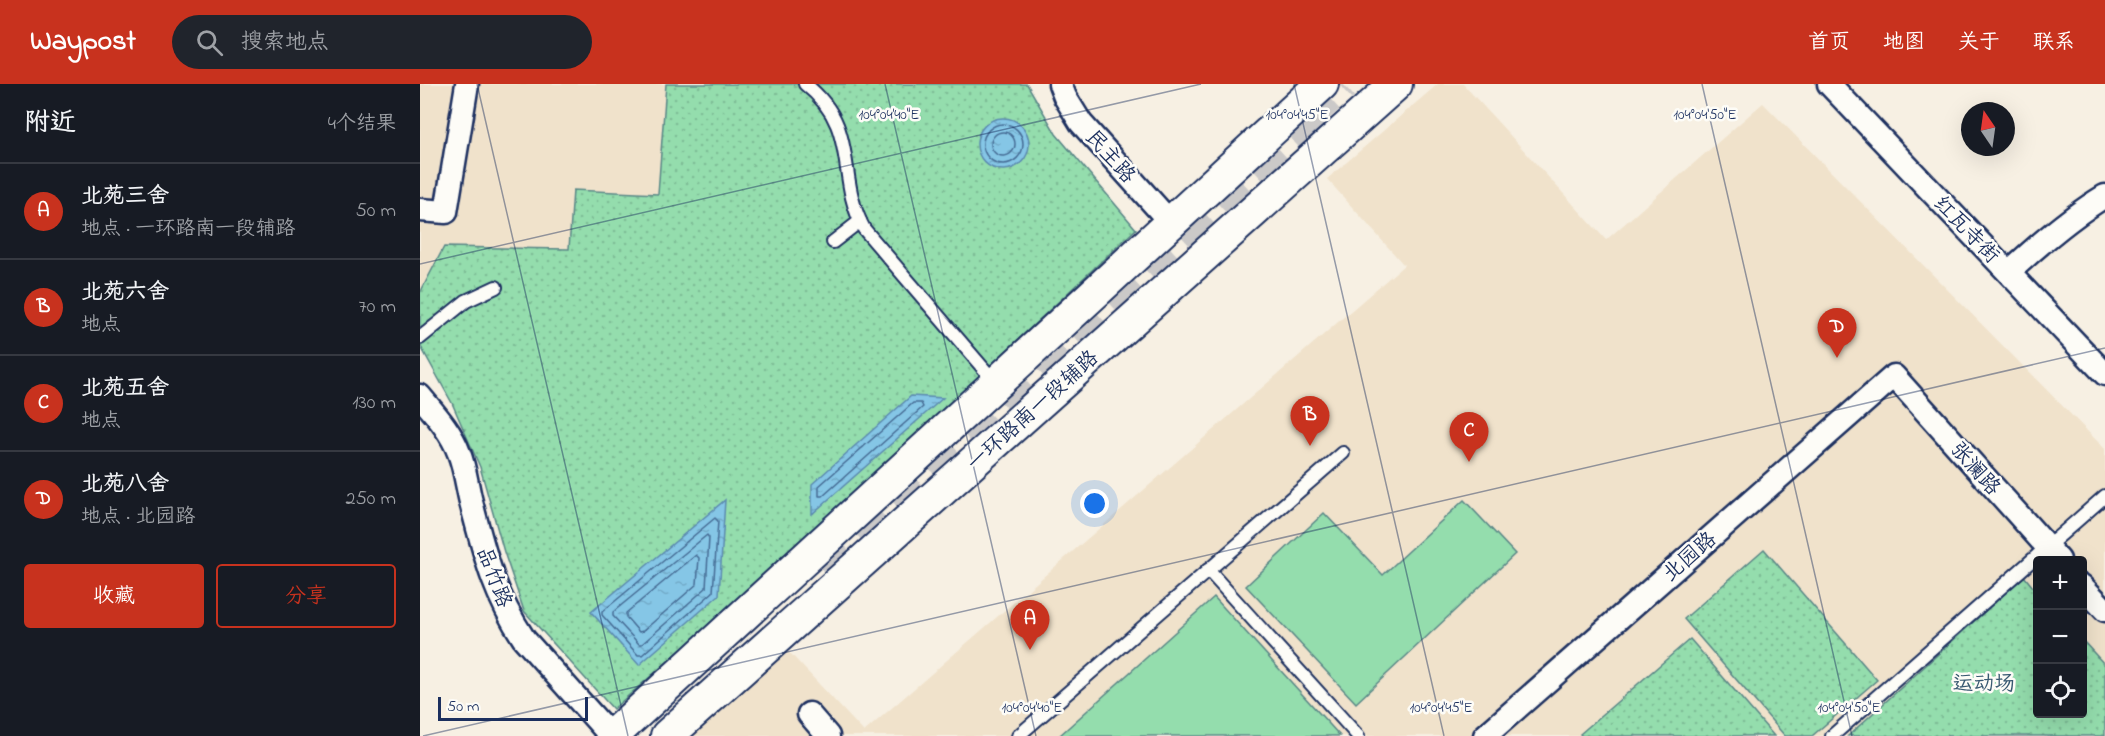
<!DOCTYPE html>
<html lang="zh">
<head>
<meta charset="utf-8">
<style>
  body { margin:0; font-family:"Indie Flower","LXGW WenKai TC",sans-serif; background:#20242c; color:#f1f3f6 }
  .controls { position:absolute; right:18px; bottom:18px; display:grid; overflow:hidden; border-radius:6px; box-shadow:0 6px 24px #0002 }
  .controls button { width:54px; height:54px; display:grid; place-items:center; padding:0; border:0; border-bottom:2px solid #363941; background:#171b24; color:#f1f3f6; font:30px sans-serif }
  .compass { position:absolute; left:1541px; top:18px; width:54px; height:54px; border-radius:50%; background:#171b24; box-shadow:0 6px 24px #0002; rotate:347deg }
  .scale { position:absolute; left:18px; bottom:15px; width:150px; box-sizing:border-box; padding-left:6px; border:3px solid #1b2f5e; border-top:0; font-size:16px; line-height:21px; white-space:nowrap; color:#1b2f5e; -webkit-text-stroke:4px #fdfcf7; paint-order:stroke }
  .you { position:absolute; left:675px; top:420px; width:21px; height:21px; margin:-15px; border:4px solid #fff; border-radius:50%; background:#1a73e8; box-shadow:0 0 0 9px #1a73e833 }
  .badge { display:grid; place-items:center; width:39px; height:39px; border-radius:50%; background:#c8321e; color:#fff; font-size:20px; font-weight:700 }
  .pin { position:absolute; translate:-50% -50px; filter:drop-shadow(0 2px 3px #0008) }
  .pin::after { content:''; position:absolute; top:32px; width:21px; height:18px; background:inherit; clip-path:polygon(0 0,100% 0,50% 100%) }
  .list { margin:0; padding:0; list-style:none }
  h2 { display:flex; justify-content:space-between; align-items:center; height:78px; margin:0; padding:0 24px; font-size:26px }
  h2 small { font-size:20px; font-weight:400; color:#9ea1a6 }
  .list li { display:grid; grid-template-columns:39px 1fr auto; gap:18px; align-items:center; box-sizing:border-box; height:96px; padding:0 24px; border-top:2px solid #363941 }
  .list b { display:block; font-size:22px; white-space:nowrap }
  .list p { margin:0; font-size:20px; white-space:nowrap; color:#9ea1a6 }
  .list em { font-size:20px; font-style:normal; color:#9ea1a6 }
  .actions { display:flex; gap:12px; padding:18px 24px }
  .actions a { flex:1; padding:14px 0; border:2px solid #c8321e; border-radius:6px; text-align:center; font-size:21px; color:#c8321e }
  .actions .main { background:#c8321e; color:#fff }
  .icon { flex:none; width:33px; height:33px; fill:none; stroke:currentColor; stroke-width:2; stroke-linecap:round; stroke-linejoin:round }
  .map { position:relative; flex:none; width:1685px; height:652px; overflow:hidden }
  header { display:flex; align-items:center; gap:36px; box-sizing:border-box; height:84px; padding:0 30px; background:#c8321e; color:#fff }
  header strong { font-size:28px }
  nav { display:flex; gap:33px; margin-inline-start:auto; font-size:21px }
  .search { width:420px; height:54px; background:#20242c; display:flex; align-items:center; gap:15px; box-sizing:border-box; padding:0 21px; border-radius:33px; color:#9ea1a6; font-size:22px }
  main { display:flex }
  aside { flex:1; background:#171b24 }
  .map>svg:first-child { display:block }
</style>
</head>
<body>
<header>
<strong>Waypost</strong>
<div class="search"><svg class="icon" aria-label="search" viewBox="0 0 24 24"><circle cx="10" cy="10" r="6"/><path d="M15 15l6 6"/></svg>搜索地点</div>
<nav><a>首页</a><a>地图</a><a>关于</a><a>联系</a></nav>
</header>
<main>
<aside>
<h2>附近<small>4个结果</small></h2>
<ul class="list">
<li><span class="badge">A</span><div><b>北苑三舍</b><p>地点 · 一环路南一段辅路</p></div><em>50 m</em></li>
<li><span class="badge">B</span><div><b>北苑六舍</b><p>地点</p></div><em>70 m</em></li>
<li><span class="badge">C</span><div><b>北苑五舍</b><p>地点</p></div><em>130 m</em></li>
<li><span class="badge">D</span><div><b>北苑八舍</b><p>地点 · 北园路</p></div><em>250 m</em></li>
</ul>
<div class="actions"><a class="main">收藏</a><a>分享</a></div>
</aside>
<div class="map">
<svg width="1685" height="652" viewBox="0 0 1685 652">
  <defs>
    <pattern id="park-dots" width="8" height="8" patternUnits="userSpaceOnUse" patternTransform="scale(1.5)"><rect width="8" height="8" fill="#94ddad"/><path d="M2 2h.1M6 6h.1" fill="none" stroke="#7fbe97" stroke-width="1.8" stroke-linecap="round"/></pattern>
    <pattern id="water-ripples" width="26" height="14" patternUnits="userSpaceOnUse" patternTransform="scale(1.5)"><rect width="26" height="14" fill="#85c6e6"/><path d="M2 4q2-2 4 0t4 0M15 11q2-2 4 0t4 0" fill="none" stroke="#72aac8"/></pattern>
  </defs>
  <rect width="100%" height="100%" fill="#f7f0e3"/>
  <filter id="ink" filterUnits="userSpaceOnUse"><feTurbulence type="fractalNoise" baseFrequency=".0167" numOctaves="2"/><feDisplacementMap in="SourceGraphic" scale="12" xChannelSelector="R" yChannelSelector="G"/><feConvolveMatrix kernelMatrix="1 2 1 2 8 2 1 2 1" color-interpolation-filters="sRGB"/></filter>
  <g filter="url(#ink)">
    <!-- built -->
    <g fill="#f0e2cb" fill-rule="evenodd">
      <polygon points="0,0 246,0 238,110 153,106 149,165 24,163 0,209"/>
      <path d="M1018 0H1043L1186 156 1343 19 1685 365V652H270L368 567 444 648 984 181 907 95ZM1618 476H1662V630H1618Z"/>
    </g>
    <!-- green -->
    <g fill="#94ddad" stroke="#588686" stroke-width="1.5">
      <polygon points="1044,416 1095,470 936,619 826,502 904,429 963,491"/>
      <polygon points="794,513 920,652 639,652"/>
    </g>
    <!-- park -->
    <g fill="url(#park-dots)" stroke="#588686" stroke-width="1.5">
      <polygon points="246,0 607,0 636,50 716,145 345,493 193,625 104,527 84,468 60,383 32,319 0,261 0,209 24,163 149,165 153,106 238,110"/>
      <polygon points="1344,465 1457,596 1392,652 1365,652 1264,535"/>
      <polygon points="1604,492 1617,508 1618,630 1662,630 1663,557 1685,581 1685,652 1428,652"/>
      <polygon points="1270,555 1354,652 1162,652 1160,650"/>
    </g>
    <!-- water -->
    <g fill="url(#water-ripples)" stroke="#5b8ab0" stroke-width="1.5">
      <circle cx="583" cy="60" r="26"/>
      <polygon points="491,312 523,314 392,430 392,400"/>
      <polygon points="305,416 299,511 219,581 171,528"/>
    </g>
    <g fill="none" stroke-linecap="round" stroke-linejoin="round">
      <!-- shore -->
      <g stroke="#456b94" stroke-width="1.5">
        <circle cx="583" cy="60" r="20"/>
        <circle cx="583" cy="60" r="12"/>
        <polygon points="493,319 501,319 503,323 403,412 399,412 399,402"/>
        <polygon points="295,434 298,437 293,508 222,571 218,571 182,531 182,528"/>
        <polygon points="287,451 289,454 286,504 222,560 219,560 193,532 193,528"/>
        <polygon points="276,471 279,474 277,500 223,547 219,548 206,533 206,529"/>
      </g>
      <!-- primary-tunnel -->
      <g stroke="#cbc9c8" stroke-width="33" stroke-dasharray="33 16" stroke-linecap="butt">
        <polyline points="884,35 923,0"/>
        <polyline points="406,490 914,29"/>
      </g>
      <!-- lane casing -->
      <g stroke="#1b2f5e" stroke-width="16">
        <g id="lane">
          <path d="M385 0C441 44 415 92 444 145L575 298"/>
          <polyline points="413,158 440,137"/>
          <polyline points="0,254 46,217 76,203"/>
          <polyline points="788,486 938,652"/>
          <polyline points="598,652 923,369"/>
          <polyline points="1412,652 1685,412"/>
        </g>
      </g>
      <!-- street casing -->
      <g stroke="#1b2f5e" stroke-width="27">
        <g id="street">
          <polyline points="640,0 645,13 661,39 750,138"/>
          <polyline points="1409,0 1685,290"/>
          <polyline points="0,126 26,128 47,0"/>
          <path d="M1589 188C1619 160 1650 133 1685 112"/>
          <path d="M0 312C14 329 31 347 39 369 45 384 47 402 51 418 65 471 73 508 104 555L191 652"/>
          <polyline points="1662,502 1685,526"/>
          <polyline points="389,630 408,652"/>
          <polyline points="1065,652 1474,292 1639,476"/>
        </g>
      </g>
      <!-- secondary casing -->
      <g stroke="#1b2f5e" stroke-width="36">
        <g id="secondary">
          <polyline points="192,652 902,0"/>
          <polyline points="247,652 976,0"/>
        </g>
      </g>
      <!-- lane -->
      <use href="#lane" stroke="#fdfcf7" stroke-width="12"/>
      <!-- street -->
      <use href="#street" stroke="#fdfcf7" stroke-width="22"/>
      <!-- secondary -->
      <use href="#secondary" stroke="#fdfcf7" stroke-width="32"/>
    </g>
  </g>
  <!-- ticks -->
  <path fill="none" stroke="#1b2f5e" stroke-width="1.5" stroke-opacity="0.45" d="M57 0 208 652M465 0 616 652M874 0 1024 652M1282 0 1432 652M0 180 781 0M3 652 1685 264"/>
  <g text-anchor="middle" stroke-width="5" stroke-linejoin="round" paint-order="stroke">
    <!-- street labels -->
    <g font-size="21" fill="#1b2f5e" stroke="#fdfcf7">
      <text transform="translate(691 72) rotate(48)" y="7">民主路</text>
      <text transform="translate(1547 145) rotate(46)" y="7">红瓦寺街</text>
      <text transform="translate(612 326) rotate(-42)" y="7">一环路南一段辅路</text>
      <text transform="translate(1556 384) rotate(48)" y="7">张澜路</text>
      <text transform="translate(1269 472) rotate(-41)" y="7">北园路</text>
      <text transform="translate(75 493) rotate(69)" y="7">品竹路</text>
    </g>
    <!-- park labels -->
    <g font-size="21" fill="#395a72" stroke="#fdfcf7">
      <text x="1564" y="606">运动场</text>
    </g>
  </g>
  <g font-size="15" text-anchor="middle" fill="#1b2f5e" stroke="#fdfcf7" stroke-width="5" stroke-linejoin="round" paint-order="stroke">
    <text x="469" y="35">104°04'40"E</text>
    <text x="877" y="35">104°04'45"E</text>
    <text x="1285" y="35">104°04'50"E</text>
    <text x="612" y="628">104°04'40"E</text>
    <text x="1021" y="628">104°04'45"E</text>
    <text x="1429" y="628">104°04'50"E</text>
  </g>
</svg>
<div class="controls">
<button>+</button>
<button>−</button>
<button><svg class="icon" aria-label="locate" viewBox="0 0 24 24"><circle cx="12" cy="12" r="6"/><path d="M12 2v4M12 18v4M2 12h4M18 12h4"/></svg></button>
</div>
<svg class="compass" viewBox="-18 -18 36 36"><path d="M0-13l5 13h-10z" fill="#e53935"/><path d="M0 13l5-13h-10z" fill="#9ea1a6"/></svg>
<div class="scale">50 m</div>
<div class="you"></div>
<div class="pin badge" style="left:610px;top:566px">A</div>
<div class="pin badge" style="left:890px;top:362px">B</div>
<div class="pin badge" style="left:1049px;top:378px">C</div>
<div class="pin badge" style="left:1417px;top:274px">D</div>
</div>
</main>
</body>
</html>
